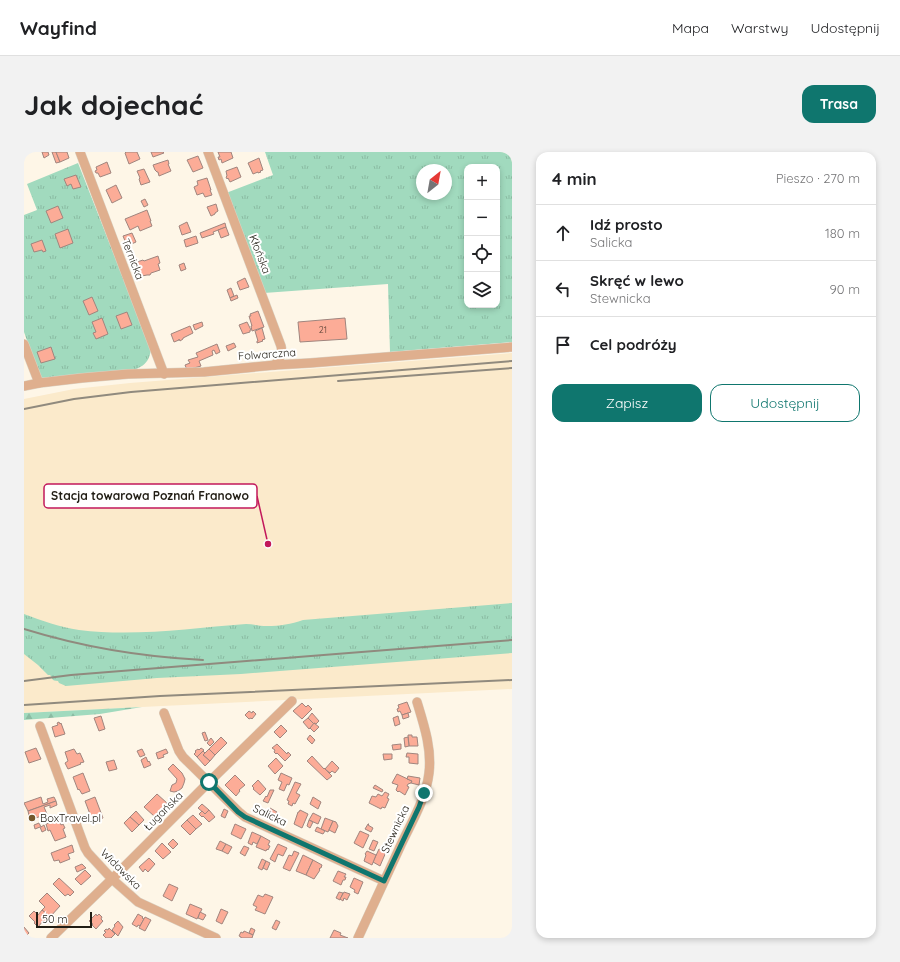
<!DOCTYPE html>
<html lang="pl">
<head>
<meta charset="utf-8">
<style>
  body { margin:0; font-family:Quicksand,sans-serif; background:#f2f2f2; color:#202124 }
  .controls { position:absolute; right:12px; top:12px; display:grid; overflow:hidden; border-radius:8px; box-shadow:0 2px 6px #0003 }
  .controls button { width:36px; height:36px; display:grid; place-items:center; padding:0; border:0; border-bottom:1px solid #e0e0e0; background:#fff; color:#202124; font:20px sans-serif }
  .compass { position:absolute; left:392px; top:12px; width:36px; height:36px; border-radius:50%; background:#fff; box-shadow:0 2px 6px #0003; rotate:31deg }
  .scale { position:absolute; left:12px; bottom:10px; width:56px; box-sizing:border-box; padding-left:4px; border:2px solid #211d14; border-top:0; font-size:11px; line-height:14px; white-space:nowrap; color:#211d14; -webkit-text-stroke:3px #fff; paint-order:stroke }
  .stop { position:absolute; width:12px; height:12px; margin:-9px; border:3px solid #0f766e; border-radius:50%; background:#fff }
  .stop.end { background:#0f766e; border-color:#fff; box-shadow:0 1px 4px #0008 }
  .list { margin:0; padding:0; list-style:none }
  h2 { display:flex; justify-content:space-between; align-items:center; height:52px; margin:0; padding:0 16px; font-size:17px }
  h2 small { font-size:13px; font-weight:400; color:#757577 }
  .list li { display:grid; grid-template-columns:26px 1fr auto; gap:12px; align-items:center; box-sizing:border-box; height:56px; padding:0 16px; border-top:1px solid #e0e0e0 }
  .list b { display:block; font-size:15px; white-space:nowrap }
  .list p { margin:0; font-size:13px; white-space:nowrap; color:#757577 }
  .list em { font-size:13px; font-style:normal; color:#757577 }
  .actions { display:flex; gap:8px; padding:12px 16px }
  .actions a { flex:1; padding:9px 0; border:1px solid #0f766e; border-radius:12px; text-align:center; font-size:14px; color:#0f766e }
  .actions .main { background:#0f766e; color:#fff }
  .icon { flex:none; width:22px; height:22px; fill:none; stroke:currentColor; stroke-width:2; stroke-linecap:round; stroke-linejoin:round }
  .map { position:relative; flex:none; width:488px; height:786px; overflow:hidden; border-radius:12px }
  header { display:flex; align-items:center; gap:24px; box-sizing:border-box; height:56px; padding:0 20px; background:#fff; border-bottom:1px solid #e0e0e0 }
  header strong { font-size:19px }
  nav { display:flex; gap:22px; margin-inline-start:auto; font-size:14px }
  .intro { display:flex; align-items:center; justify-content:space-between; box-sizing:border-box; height:96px; padding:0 24px }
  h1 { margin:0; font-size:28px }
  .button { padding:10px 18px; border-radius:12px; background:#0f766e; color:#fff; font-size:14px; font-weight:700 }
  main { display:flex; gap:24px; padding:0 24px }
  aside { flex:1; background:#fff; border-radius:12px; box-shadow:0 2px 6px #0003 }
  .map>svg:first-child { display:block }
</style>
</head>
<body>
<header>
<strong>Wayfind</strong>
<nav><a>Mapa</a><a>Warstwy</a><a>Udostępnij</a></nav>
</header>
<div class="intro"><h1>Jak dojechać</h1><a class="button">Trasa</a></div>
<main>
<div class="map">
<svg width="488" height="786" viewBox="0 0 488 786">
  <defs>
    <pattern id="grass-tufts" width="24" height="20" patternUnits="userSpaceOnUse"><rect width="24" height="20" fill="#a1dabe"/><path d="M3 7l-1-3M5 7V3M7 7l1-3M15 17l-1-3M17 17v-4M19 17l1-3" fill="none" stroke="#8abba2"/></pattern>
    <pattern id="forest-firs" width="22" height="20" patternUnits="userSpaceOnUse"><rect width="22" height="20" fill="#a1dabe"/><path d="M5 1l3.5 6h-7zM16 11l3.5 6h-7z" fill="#8abba2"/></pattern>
  </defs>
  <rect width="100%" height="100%" fill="#fef6e7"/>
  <!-- built -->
  <polygon fill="#fbeacb" points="488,201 488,537 118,555 0,561 0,247 50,237 106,231"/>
  <!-- grass -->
  <g fill="url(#grass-tufts)" fill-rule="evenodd">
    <path d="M241 0H488V190L366 200 364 132 240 141 202 41 249 23ZM443 15H473V153H443ZM398 18H422V42H398Z"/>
    <path d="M54 11 127 197C126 205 123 212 116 215 112 218 106 218 101 219 74 225 45 225 17 226L15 223 0 180V63L13 58 3 32Z"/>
    <path d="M488 451V501L217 522 133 526 42 534 35 531 34 529C27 529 29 526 26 523H24L14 513 0 502V462C18 469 36 475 55 478 111 485 167 476 222 472 229 472 236 474 243 474 256 474 267 472 279 468Z"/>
  </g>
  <!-- forest -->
  <polygon fill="url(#forest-firs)" points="118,555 76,562 0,568 0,561"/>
  <!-- building -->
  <g fill="#fcac97" stroke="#a0857e">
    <polygon points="18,0 24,0 25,3 20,6"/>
    <polygon points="28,0 32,0 36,10 32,11"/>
    <polygon points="32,0 43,0 45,6 36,10"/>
    <polygon points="102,0 113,0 116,7 105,12 101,1"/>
    <polygon points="127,0 139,0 140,1 129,5"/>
    <polygon points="194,0 207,0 209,6 198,11 197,7 195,8 194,5 196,5"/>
    <polygon points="174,4 179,16 169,20 163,8"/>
    <polygon points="235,6 239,18 236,19 237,20 234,21 234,20 229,22 224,11"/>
    <polygon points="144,8 145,12 144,12 147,19 135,24 134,20 133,20 131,18 129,13"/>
    <polygon points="83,10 87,21 76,25 74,21 72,21 71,19 73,18 72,15"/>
    <polygon points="213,15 217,25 206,30 204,26 203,27 202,25 203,24 202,19"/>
    <polygon points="120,17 126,30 117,33 115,27 116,26 113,19"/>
    <polygon points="52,23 57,35 49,37 47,32 43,34 40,27"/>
    <polygon points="183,26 187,38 186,38 188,43 181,45 179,41 173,43 170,35 174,33 173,29"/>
    <polygon points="92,33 98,46 88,51 82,38"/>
    <polygon points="121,47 124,53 120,55 117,49"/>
    <polygon points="192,52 194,59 191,61 191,62 187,64 183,55"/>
    <polygon points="34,54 39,66 27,71 22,59"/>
    <polygon points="123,58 127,69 126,69 128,74 116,79 114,74 106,78 101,67"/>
    <polygon points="163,70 167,80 158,83 155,74"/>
    <polygon points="201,71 202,75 189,80 190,82 178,86 176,81"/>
    <polygon points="202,75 205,83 197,86 194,78"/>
    <polygon points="44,77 49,91 36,96 31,82"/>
    <polygon points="108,81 112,90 103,94 99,84"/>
    <polygon points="172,84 174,91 162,95 160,88"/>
    <polygon points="18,88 22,99 19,100 18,98 10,100 7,92"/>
    <polygon points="134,104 136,111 134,112 136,118 127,121 126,123 123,123 118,124 118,122 116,123 114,117 112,118 110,111 119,108 120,109"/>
    <polygon points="160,111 162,117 157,119 155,113"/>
    <polygon points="221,126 225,135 216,138 213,130"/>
    <polygon points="207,136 210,144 206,146 203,138"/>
    <polygon points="213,143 214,146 207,149 206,146"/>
    <polygon points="68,145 74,159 65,163 59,149"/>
    <polygon points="234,159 240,175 228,179 227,174 228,174 225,164 227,164 226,162"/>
    <polygon points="103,160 108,173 97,177 92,164"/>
    <polygon points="78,166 84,182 72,187 69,181 72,180 68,170"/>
    <polygon points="321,166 323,187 276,190 274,170"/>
    <polygon points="178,170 179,174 171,178 169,173"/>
    <polygon points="223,170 227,178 226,178 226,180 219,182 215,173"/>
    <polygon points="166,174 169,181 159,186 159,187 156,189 155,187 155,188 150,190 147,182"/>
    <polygon points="238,176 241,187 238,188 239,189 233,191 233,189 234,189 231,179"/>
    <polygon points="210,191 212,195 204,199 202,194"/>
    <polygon points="193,192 196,200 192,202 190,198 188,199 189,203 175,209 177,214 163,218 161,213 166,211 164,208 174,205 172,201"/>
    <polygon points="27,195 31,207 17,211 13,200"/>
    <polygon points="383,550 387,560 378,563 376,559 374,560 373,557 375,556 374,553"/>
    <polygon points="278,551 282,555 284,553 288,557 278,567 269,559"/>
    <polygon points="225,559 228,561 229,559 232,562 228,567 227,566 225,567 221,563"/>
    <polygon points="288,561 295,569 292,572 290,571 290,572 284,566"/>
    <polygon points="384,561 385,565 379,567 378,563"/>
    <polygon points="77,564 81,577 75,579 70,566"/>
    <polygon points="374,564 376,572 371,574 369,566"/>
    <polygon points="284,566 290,572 285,577 279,570"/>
    <polygon points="35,570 36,572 37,571 41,582 31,585 28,575 34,573 33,571"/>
    <polygon points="290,571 295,575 290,580 286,576"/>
    <polygon points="257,573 263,579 256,586 250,580"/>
    <polygon points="181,580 184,588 181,589 178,581"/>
    <polygon points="286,583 291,588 288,592 283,587"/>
    <polygon points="384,583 388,583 388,585 393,585 394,594 385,594"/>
    <polygon points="197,585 203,591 191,603 185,597"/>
    <polygon points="384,585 385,594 381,595 380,586"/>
    <polygon points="187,586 190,590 186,594 183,591"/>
    <polygon points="253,592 263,602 264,600 267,603 261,609 253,601 252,602 250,600 251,598 248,596"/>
    <polygon points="377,592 377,597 369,598 368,593"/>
    <polygon points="12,596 17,607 5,611 1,600"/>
    <polygon points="177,596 180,598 173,605 170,602 172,600 171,599 174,597 175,598"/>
    <polygon points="50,597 53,602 56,601 60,610 56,611 57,612 44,617 41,611 44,609 41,600"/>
    <polygon points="118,597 121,603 116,605 113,599"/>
    <polygon points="142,597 144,601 139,603 140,605 134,607 132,601"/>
    <polygon points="185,597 191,603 186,609 179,603"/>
    <polygon points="179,599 181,601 179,603 186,609 181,614 173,605"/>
    <polygon points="383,601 394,602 394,612 385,611 385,605 382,605"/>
    <polygon points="359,602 368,602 368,607 360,608"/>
    <polygon points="288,604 300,617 300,616 308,624 303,628 283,609"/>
    <polygon points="122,605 124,610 125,609 127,613 120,616 117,608"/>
    <polygon points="252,606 259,614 251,622 244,614"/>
    <polygon points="90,608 93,617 85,619 82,610"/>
    <polygon points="308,609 315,616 311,621 308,619 306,621 301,617"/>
    <polygon points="149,612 158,621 161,627 160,631 158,636 154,639 150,640 146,639 148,633 152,631 153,627 144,617"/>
    <polygon points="59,621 66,639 58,642 55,637 54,638 49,625"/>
    <polygon points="257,621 268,626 265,633 263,632 260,639 255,637 258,630 254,628"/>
    <polygon points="373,622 388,629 387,631 384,632 383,634 385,635 381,643 375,639 374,640 372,638 374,633 368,631"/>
    <polygon points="211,623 221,633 215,638 216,639 212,644 201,633"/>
    <polygon points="384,624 396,626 395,633 387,631 388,629 383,627"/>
    <polygon points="234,628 242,637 236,643 229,637 230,636 228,634"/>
    <polygon points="271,630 277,632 272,641 276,643 271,652 269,651 268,654 264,652 265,649 263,648"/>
    <polygon points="351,633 359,638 358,640 349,636"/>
    <polygon points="246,638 250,638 244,651 239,649 242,644 243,645"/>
    <polygon points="361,640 365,642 363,646 365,647 361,656 358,655 357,657 345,651 348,644 352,645 354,642 358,644"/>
    <polygon points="133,642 143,651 130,664 120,655"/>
    <polygon points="17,645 19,652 24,650 23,647 30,645 32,649 4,659 0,651"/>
    <polygon points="71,645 79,666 69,670 61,649"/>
    <polygon points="289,645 297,650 294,657 286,652"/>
    <polygon points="32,649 33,653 26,656 26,653 20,655 23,662 6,668 4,659"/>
    <polygon points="178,652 185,658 181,662 174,656"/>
    <polygon points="246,656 253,660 250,666 243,663"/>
    <polygon points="200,657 204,659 201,666 197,664"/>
    <polygon points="185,658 191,665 185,670 179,664 178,665 175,662 178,659 181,662"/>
    <polygon points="276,658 284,662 278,676 270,672 274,660 275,660"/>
    <polygon points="112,659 120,668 115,673 106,665"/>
    <polygon points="289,661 297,665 294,672 285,668"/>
    <polygon points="169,663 178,672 172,677 163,668"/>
    <polygon points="106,665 115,673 108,680 100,671"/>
    <polygon points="301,666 309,669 304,680 297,677"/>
    <polygon points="35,667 37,673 39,672 41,676 39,677 42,685 31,689 26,678 24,679 22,672"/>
    <polygon points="163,668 172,677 166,683 157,674"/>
    <polygon points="285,668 289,670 286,676 283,674"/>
    <polygon points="309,669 312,670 314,674 311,681 305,678"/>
    <polygon points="15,671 17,675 20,673 22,678 18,680 16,675 11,677 10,673"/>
    <polygon points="211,672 222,677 217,687 207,682"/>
    <polygon points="344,672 345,672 344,673 349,676 347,680 341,677"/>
    <polygon points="293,675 301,679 299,682 291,679"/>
    <polygon points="336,679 345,683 339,696 330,691"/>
    <polygon points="228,680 237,684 233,692 229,690 228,693 224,691"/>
    <polygon points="237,684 246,689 244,693 246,694 244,698 243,697 242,699 232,695"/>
    <polygon points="149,687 154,692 149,697 144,692"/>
    <polygon points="349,688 354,690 350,699 345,697"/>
    <polygon points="196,689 202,692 198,699 192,697"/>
    <polygon points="138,691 147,700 139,707 131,699"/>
    <polygon points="202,692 208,695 204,702 198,699"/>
    <polygon points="254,692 263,696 259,704 254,702 251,710 246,707"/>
    <polygon points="48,693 50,700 44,702 46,707 36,711 35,708 30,709 27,701"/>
    <polygon points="220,694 225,696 221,704 216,701"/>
    <polygon points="355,697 362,700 356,714 349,710"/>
    <polygon points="270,699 275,701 266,719 259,716 265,703 268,704"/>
    <polygon points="343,699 352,703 348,713 340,709 342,703 341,702"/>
    <polygon points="279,703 289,708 282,723 272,719"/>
    <polygon points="125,706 131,712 124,720 121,717 119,720 115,715"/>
    <polygon points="238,707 242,709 238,718 234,716"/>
    <polygon points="289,708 298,713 297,716 296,716 295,717 296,718 290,727 282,723"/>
    <polygon points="242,709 246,711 243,718 239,716"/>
    <polygon points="58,712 62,716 53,720 51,715"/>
    <polygon points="61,718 67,724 57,733 51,727"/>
    <polygon points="314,719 322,722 320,725 322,725 321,728 319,728 317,733 309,729"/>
    <polygon points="35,726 50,740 46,744 44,742 41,744 29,732"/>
    <polygon points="330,726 339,730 334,742 330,740 331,738 326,735"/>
    <polygon points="145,732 154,736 148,749 139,744"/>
    <polygon points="315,740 319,741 316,748 312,746"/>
    <polygon points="320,740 326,742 323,748 320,746 319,749 316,747"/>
    <polygon points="23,741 36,754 26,765 18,758 21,755 15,749"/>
    <polygon points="241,742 249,745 241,762 231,758 233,755 229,753 234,743 239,745"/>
    <polygon points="166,752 178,757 173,767 162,762"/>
    <polygon points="197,757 204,760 198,772 192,769"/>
    <polygon points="18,758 26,765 21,770 19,769 14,775 10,771 11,770 5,764 10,759 14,763"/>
    <polygon points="176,760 182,763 179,768 174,766"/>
    <polygon points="72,762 73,764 75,762 78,765 77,767 79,769 72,777 68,773 69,772 65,769"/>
    <polygon points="114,762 119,765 118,766 120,767 116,774 114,773 113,775 108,772"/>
    <polygon points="121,765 127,768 121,779 115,776"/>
    <polygon points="252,768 256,770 252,778 248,776"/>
    <polygon points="94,769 99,775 94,784 88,778 91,774 90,773"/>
    <polygon points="0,775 5,781 3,783 5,785 4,786 0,786"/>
    <polygon points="85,776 91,782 87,786 82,786 79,783 82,780 80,779 82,777 84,778"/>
    <polygon points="227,776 231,778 229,783 225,781"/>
    <polygon points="310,778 317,781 316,783 324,786 306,786"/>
    <polygon points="220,779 229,783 228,786 217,786 217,785 215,784 217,780 219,781"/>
  </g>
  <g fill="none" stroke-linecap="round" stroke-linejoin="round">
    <!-- minor casing -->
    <g stroke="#dbd3c5" stroke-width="10">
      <g id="minor">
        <polyline points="56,0 140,222"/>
        <path d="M184 0 257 194C259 202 256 206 251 213"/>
        <polyline points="0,192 15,231"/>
        <polyline points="0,234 15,231 58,226 104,222 180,220 251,213 286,211 488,195"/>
        <polyline points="140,561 155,599 159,605 215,660 221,665 360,729"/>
        <polyline points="16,574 61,696 64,701 88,727 114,750 192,786"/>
        <polyline points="27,786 88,727 185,630 268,549"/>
        <path d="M334 786C348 756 362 725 376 695 387 671 402 647 405 621 408 597 400 573 393 550"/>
      </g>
    </g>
    <!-- minor -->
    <use href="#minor" stroke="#dfaf8e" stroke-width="9"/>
    <!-- rail -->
    <g stroke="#908a7e" stroke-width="2">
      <polyline points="314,229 488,216"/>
      <polyline points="0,257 50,247 107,240 488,209"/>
      <path d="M0 477C58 495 118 505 179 508"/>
      <polyline points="0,529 47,523 488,488"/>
      <polyline points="0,553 136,544 488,528"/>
    </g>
  </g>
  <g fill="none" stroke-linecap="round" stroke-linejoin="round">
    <!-- route -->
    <polyline stroke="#0f766e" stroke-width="5" points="185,630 214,660 221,665 360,729 395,655 400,641"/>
  </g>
  <!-- markers -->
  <circle fill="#74572b" stroke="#fff" stroke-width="1.5" cx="8" cy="666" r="4"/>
  <g text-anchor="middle" stroke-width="4" stroke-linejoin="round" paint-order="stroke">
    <!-- number labels -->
    <g font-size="9" fill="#584135">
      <text x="299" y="181">21</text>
    </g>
    <!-- street labels -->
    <g font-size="11" fill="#211d14" stroke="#fff">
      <text transform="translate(236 102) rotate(69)" y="4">Kłońska</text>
      <text transform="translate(109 107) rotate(69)" y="4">Ternicka</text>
      <text transform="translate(243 202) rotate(-4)" y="4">Folwarczna</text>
      <text transform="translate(139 659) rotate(-45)" y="4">Ługańska</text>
      <text transform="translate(246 663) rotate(26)" y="4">Salicka</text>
      <text transform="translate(371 677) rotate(-65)" y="4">Stewnicka</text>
      <text transform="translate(97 717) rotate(45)" y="4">Widawska</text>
    </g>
    <!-- poi labels -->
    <g font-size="11" fill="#211d14" stroke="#fff" text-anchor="start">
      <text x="16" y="670">BoxTravel.pl</text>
    </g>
  </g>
  <!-- callouts -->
  <path fill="none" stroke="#c2185b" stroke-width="1.5" d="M244 392L233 344"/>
  <circle fill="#c2185b" stroke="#fff" stroke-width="1.5" cx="244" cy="392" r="4"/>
  <rect fill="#fff" stroke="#c2185b" stroke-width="1.5" x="20" y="332" width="213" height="24" rx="4"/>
  <g font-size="12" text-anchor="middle" font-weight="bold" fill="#211d14">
    <text x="126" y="348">Stacja towarowa Poznań Franowo</text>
  </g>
</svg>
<div class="controls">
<button>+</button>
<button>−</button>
<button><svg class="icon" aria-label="locate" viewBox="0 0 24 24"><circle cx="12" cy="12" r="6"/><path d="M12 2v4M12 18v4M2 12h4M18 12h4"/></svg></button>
<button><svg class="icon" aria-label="layers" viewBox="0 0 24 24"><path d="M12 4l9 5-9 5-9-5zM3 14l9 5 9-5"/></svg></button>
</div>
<svg class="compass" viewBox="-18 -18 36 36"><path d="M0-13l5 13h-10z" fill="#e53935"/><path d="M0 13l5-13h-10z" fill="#757577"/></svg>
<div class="scale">50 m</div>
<div class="stop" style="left:185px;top:630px"></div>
<div class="stop end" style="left:400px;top:641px"></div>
</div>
<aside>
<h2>4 min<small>Pieszo · 270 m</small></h2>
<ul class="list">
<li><svg class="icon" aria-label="ahead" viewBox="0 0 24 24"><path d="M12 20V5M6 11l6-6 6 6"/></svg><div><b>Idź prosto</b><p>Salicka</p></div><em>180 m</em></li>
<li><svg class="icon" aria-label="left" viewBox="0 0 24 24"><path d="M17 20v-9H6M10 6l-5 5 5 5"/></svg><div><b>Skręć w lewo</b><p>Stewnicka</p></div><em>90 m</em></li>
<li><svg class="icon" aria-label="arrive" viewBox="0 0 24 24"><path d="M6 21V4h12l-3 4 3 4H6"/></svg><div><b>Cel podróży</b></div></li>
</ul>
<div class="actions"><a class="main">Zapisz</a><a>Udostępnij</a></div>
</aside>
</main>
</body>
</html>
